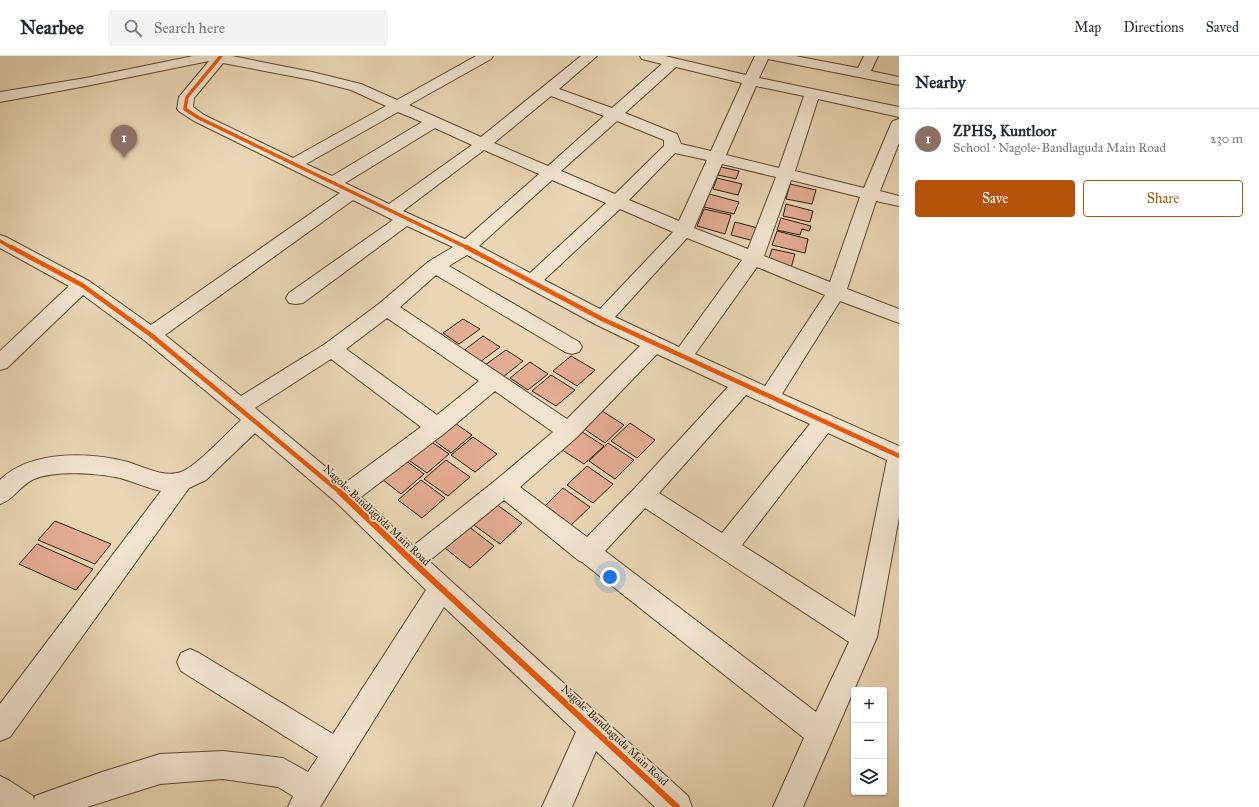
<!DOCTYPE html>
<html lang="en">
<head>
<meta charset="utf-8">
<style>
  body { margin:0; font-family:"IM FELL Great Primer",serif; background:#f2f2f3; color:#1f2937 }
  .controls { position:absolute; right:12px; bottom:12px; display:grid; overflow:hidden; border-radius:4px; box-shadow:0 1px 3px #0004 }
  .controls button { width:36px; height:36px; display:grid; place-items:center; padding:0; border:0; border-bottom:1px solid #e0e1e3; background:#fff; color:#1f2937; font:20px sans-serif }
  .you { position:absolute; left:610px; top:521px; width:14px; height:14px; margin:-10px; border:3px solid #fff; border-radius:50%; background:#1a73e8; box-shadow:0 0 0 6px #1a73e833 }
  .badge { display:grid; place-items:center; width:26px; height:26px; border-radius:50%; background:#b45309; color:#fff; font-size:13px; font-weight:700 }
  .pin { position:absolute; translate:-50% -33px; filter:drop-shadow(0 1px 2px #0008) }
  .pin::after { content:''; position:absolute; top:21px; width:14px; height:12px; background:inherit; clip-path:polygon(0 0,100% 0,50% 100%) }
  .list { margin:0; padding:0; list-style:none }
  h2 { display:flex; justify-content:space-between; align-items:center; height:52px; margin:0; padding:0 16px; font-size:17px }
  h2 small { font-size:13px; font-weight:400; color:#747a83 }
  .list li { display:grid; grid-template-columns:26px 1fr auto; gap:12px; align-items:center; box-sizing:border-box; height:60px; padding:0 16px; border-top:1px solid #e0e1e3 }
  .list b { display:block; font-size:15px; white-space:nowrap }
  .list p { margin:0; font-size:13px; white-space:nowrap; color:#747a83 }
  .list em { font-size:13px; font-style:normal; color:#747a83 }
  .actions { display:flex; gap:8px; padding:12px 16px }
  .actions a { flex:1; padding:9px 0; border:1px solid #b45309; border-radius:4px; text-align:center; font-size:14px; color:#b45309 }
  .actions .main { background:#b45309; color:#fff }
  .icon { flex:none; width:22px; height:22px; fill:none; stroke:currentColor; stroke-width:2; stroke-linecap:round; stroke-linejoin:round }
  .map { position:relative; flex:none; width:899px; height:751px; overflow:hidden }
  header { display:flex; align-items:center; gap:24px; box-sizing:border-box; height:56px; padding:0 20px; background:#fff; border-bottom:1px solid #e0e1e3 }
  header strong { font-size:19px }
  nav { display:flex; gap:22px; margin-inline-start:auto; font-size:14px }
  .search { width:280px; height:36px; background:#f2f2f3; display:flex; align-items:center; gap:10px; box-sizing:border-box; padding:0 14px; border-radius:4px; color:#747a83; font-size:15px }
  main { display:flex }
  aside { flex:1; background:#fff }
  .map>svg:first-child { display:block }
</style>
</head>
<body>
<header>
<strong>Nearbee</strong>
<div class="search"><svg class="icon" aria-label="search" viewBox="0 0 24 24"><circle cx="10" cy="10" r="6"/><path d="M15 15l6 6"/></svg>Search here</div>
<nav><a>Map</a><a>Directions</a><a>Saved</a></nav>
</header>
<main>
<div class="map">
<svg width="899" height="751" viewBox="0 0 899 751">
  <rect width="100%" height="100%" fill="#ead6b5"/>
  <filter id="stains"><feTurbulence type="fractalNoise" baseFrequency=".005" numOctaves="4"/><feColorMatrix values="0 0 0 0 .2 0 0 0 0 .09 0 0 0 0 .02 0 0 0 .5 -.17"/></filter>
  <radialGradient id="worn" r=".72"><stop offset=".6" stop-color="#630" stop-opacity="0"/><stop offset="1" stop-color="#630" stop-opacity=".3"/></radialGradient>
  <!-- building -->
  <g fill="#e4ac93" stroke="#2e1a01">
    <polygon points="721,111 739,115 736,123 718,119"/>
    <polygon points="717,122 742,128 738,139 713,133"/>
    <polygon points="790,128 816,134 812,148 786,143"/>
    <polygon points="709,138 739,146 734,158 704,151"/>
    <polygon points="786,148 813,155 810,166 783,160"/>
    <polygon points="704,153 731,159 725,178 697,170"/>
    <polygon points="781,162 811,170 809,175 802,173 800,179 777,174"/>
    <polygon points="735,166 758,172 754,185 731,179"/>
    <polygon points="777,175 808,183 805,197 772,189"/>
    <polygon points="772,193 795,198 791,212 768,205"/>
    <polygon points="463,263 480,273 459,288 443,277"/>
    <polygon points="483,280 500,291 480,306 463,295"/>
    <polygon points="506,294 523,305 503,321 485,309"/>
    <polygon points="571,300 595,314 577,330 553,315"/>
    <polygon points="530,306 548,318 528,334 510,322"/>
    <polygon points="551,319 575,334 556,350 532,335"/>
    <polygon points="599,353 624,369 605,387 580,370"/>
    <polygon points="449,363 472,379 451,397 428,380"/>
    <polygon points="630,367 655,384 637,402 611,385"/>
    <polygon points="579,374 604,390 584,408 559,392"/>
    <polygon points="473,381 497,398 475,416 451,399"/>
    <polygon points="426,382 449,398 427,417 403,400"/>
    <polygon points="608,387 634,404 615,423 589,405"/>
    <polygon points="401,401 424,418 401,438 378,420"/>
    <polygon points="446,404 470,421 448,440 424,423"/>
    <polygon points="587,410 613,428 593,447 567,429"/>
    <polygon points="421,424 445,442 422,462 398,444"/>
    <polygon points="563,432 590,451 569,471 543,452"/>
    <polygon points="496,448 522,467 500,488 474,469"/>
    <polygon points="55,465 111,488 95,508 38,484"/>
    <polygon points="468,470 494,490 470,512 445,492"/>
    <polygon points="37,488 93,513 76,534 19,508"/>
  </g>
  <g fill="none" stroke-linecap="round" stroke-linejoin="round">
    <!-- minor casing -->
    <g stroke="#5d492e" stroke-width="2">
      <path id="minor" d="M193 0H232L312 16 361 28 397 44 476 0H493L491 3 409 49 481 81 581 0H597L559 33 612 52 662 8 642 3 640 0H665L746 19 755 0H795L858 12 864 0H878L871 15 899 21V29L768 3 759 22 899 51V61L818 43 795 115 864 132 891 68 893 65 899 63V87L880 135 899 140V150L876 145 847 233 899 253V267L840 245 782 338 899 390V461L877 581 803 751H773L804 682 582 506 578 504 504 444 429 505 688 740 692 751H655L596 695 572 751H542L576 676 444 551 320 751H288L293 740 278 731 223 723 160 728 87 751H0V720L10 725 33 740 34 744 35 740 102 716 160 698 223 695 283 702 308 716 318 701 181 615 177 606 181 597 190 593 199 597 333 678 426 534 337 447 255 377 206 424 189 432 10 681 0 685V648L161 435C147 432 134 426 120 422 97 417 56 414 34 423 20 429 14 444 0 448V424C31 394 89 396 128 406 144 411 164 422 181 416 197 410 227 377 241 364L144 284 83 239 7 312 0 314V295L69 230 0 192V179L6 181 89 225 151 269 340 137 194 65 180 56 177 53 179 41 209 5 86 30 0 46V36L86 22ZM223 7 312 24 351 34 386 50 293 102 204 59 193 51 194 42ZM676 11 742 27 711 95 681 88 677 78 625 57ZM756 30 804 40 779 112 726 99ZM551 40 604 60 548 110 494 87ZM398 56 422 66 332 120 306 108ZM617 65 664 84V90L615 138 561 115ZM435 72 472 89 389 148 345 127ZM484 94 539 118 465 183 403 155ZM675 97 707 104 679 165 629 144ZM722 108 776 121 748 193 694 172ZM552 124 606 147 530 217 479 190ZM791 124 860 141 830 226 764 200ZM353 144 393 164 289 237 286 242 289 247 296 248 303 247 407 170 453 191 428 206 380 247 325 288 241 340 165 279ZM620 153 673 176 600 253 544 224ZM687 182 742 204 679 291 615 261ZM467 199 595 268 640 290 567 363 400 251 436 219 565 296 572 298 579 296 582 291 579 286 449 210ZM757 211 825 239 765 330 695 298ZM387 262 479 325 437 359 346 293ZM657 298 728 331 635 432 587 481 520 431 577 381ZM331 303 421 371 345 427 255 352ZM495 335 553 376 496 424 413 490 361 441 445 377ZM746 339 810 368 722 477 659 437ZM828 377 887 404 855 561 742 489ZM645 452 849 586 816 656 605 495Z"/>
    </g>
    <!-- minor -->
    <use href="#minor" fill="#f1e4cf" fill-rule="evenodd"/>
    <!-- cycleway-far2 casing -->
    <g stroke="#f1e4cf" stroke-width="5.5">
      <g id="cycleway-far2">
        <polyline points="221,0 187,41 185,53 199,62 468,192"/>
        <polyline points="0,185 12,192"/>
      </g>
    </g>
    <!-- cycleway-far1 casing -->
    <g stroke="#f1e4cf" stroke-width="7">
      <g id="cycleway-far1">
        <polyline points="11,191 82,229 151,279 341,437"/>
        <polyline points="466,191 602,263 899,400"/>
      </g>
    </g>
    <!-- cycleway casing -->
    <g stroke="#f1e4cf" stroke-width="8">
      <polyline id="cycleway" points="340,436 412,505 677,751"/>
    </g>
    <!-- cycleway-far2 -->
    <use href="#cycleway-far2" stroke="#e8590c" stroke-width="3.5"/>
    <!-- cycleway-far1 -->
    <use href="#cycleway-far1" stroke="#e8590c" stroke-width="4.5"/>
    <!-- cycleway -->
    <use href="#cycleway" stroke="#e8590c" stroke-width="6"/>
  </g>
  <g text-anchor="middle" stroke-width="3.5" stroke-linejoin="round" paint-order="stroke">
    <!-- street labels -->
    <g font-size="11" fill="#2e1a01" stroke="#f1e4cf">
      <text transform="translate(377 459) rotate(43)" y="4">Nagole-Bandlaguda Main Road</text>
      <text transform="translate(615 679) rotate(43)" y="4">Nagole-Bandlaguda Main Road</text>
    </g>
  </g>
  <rect width="100%" height="100%" filter="url(#stains)"/>
  <rect width="100%" height="100%" fill="url(#worn)"/>
</svg>
<div class="controls">
<button>+</button>
<button>−</button>
<button><svg class="icon" aria-label="layers" viewBox="0 0 24 24"><path d="M12 4l9 5-9 5-9-5zM3 14l9 5 9-5"/></svg></button>
</div>
<div class="you"></div>
<div class="pin badge" style="left:124px;top:102px;background:#8d6e63">1</div>
</div>
<aside>
<h2>Nearby<small></small></h2>
<ul class="list">
<li><span class="badge" style="background:#8d6e63">1</span><div><b>ZPHS, Kuntloor</b><p>School · Nagole-Bandlaguda Main Road</p></div><em>230 m</em></li>
</ul>
<div class="actions"><a class="main">Save</a><a>Share</a></div>
</aside>
</main>
</body>
</html>
